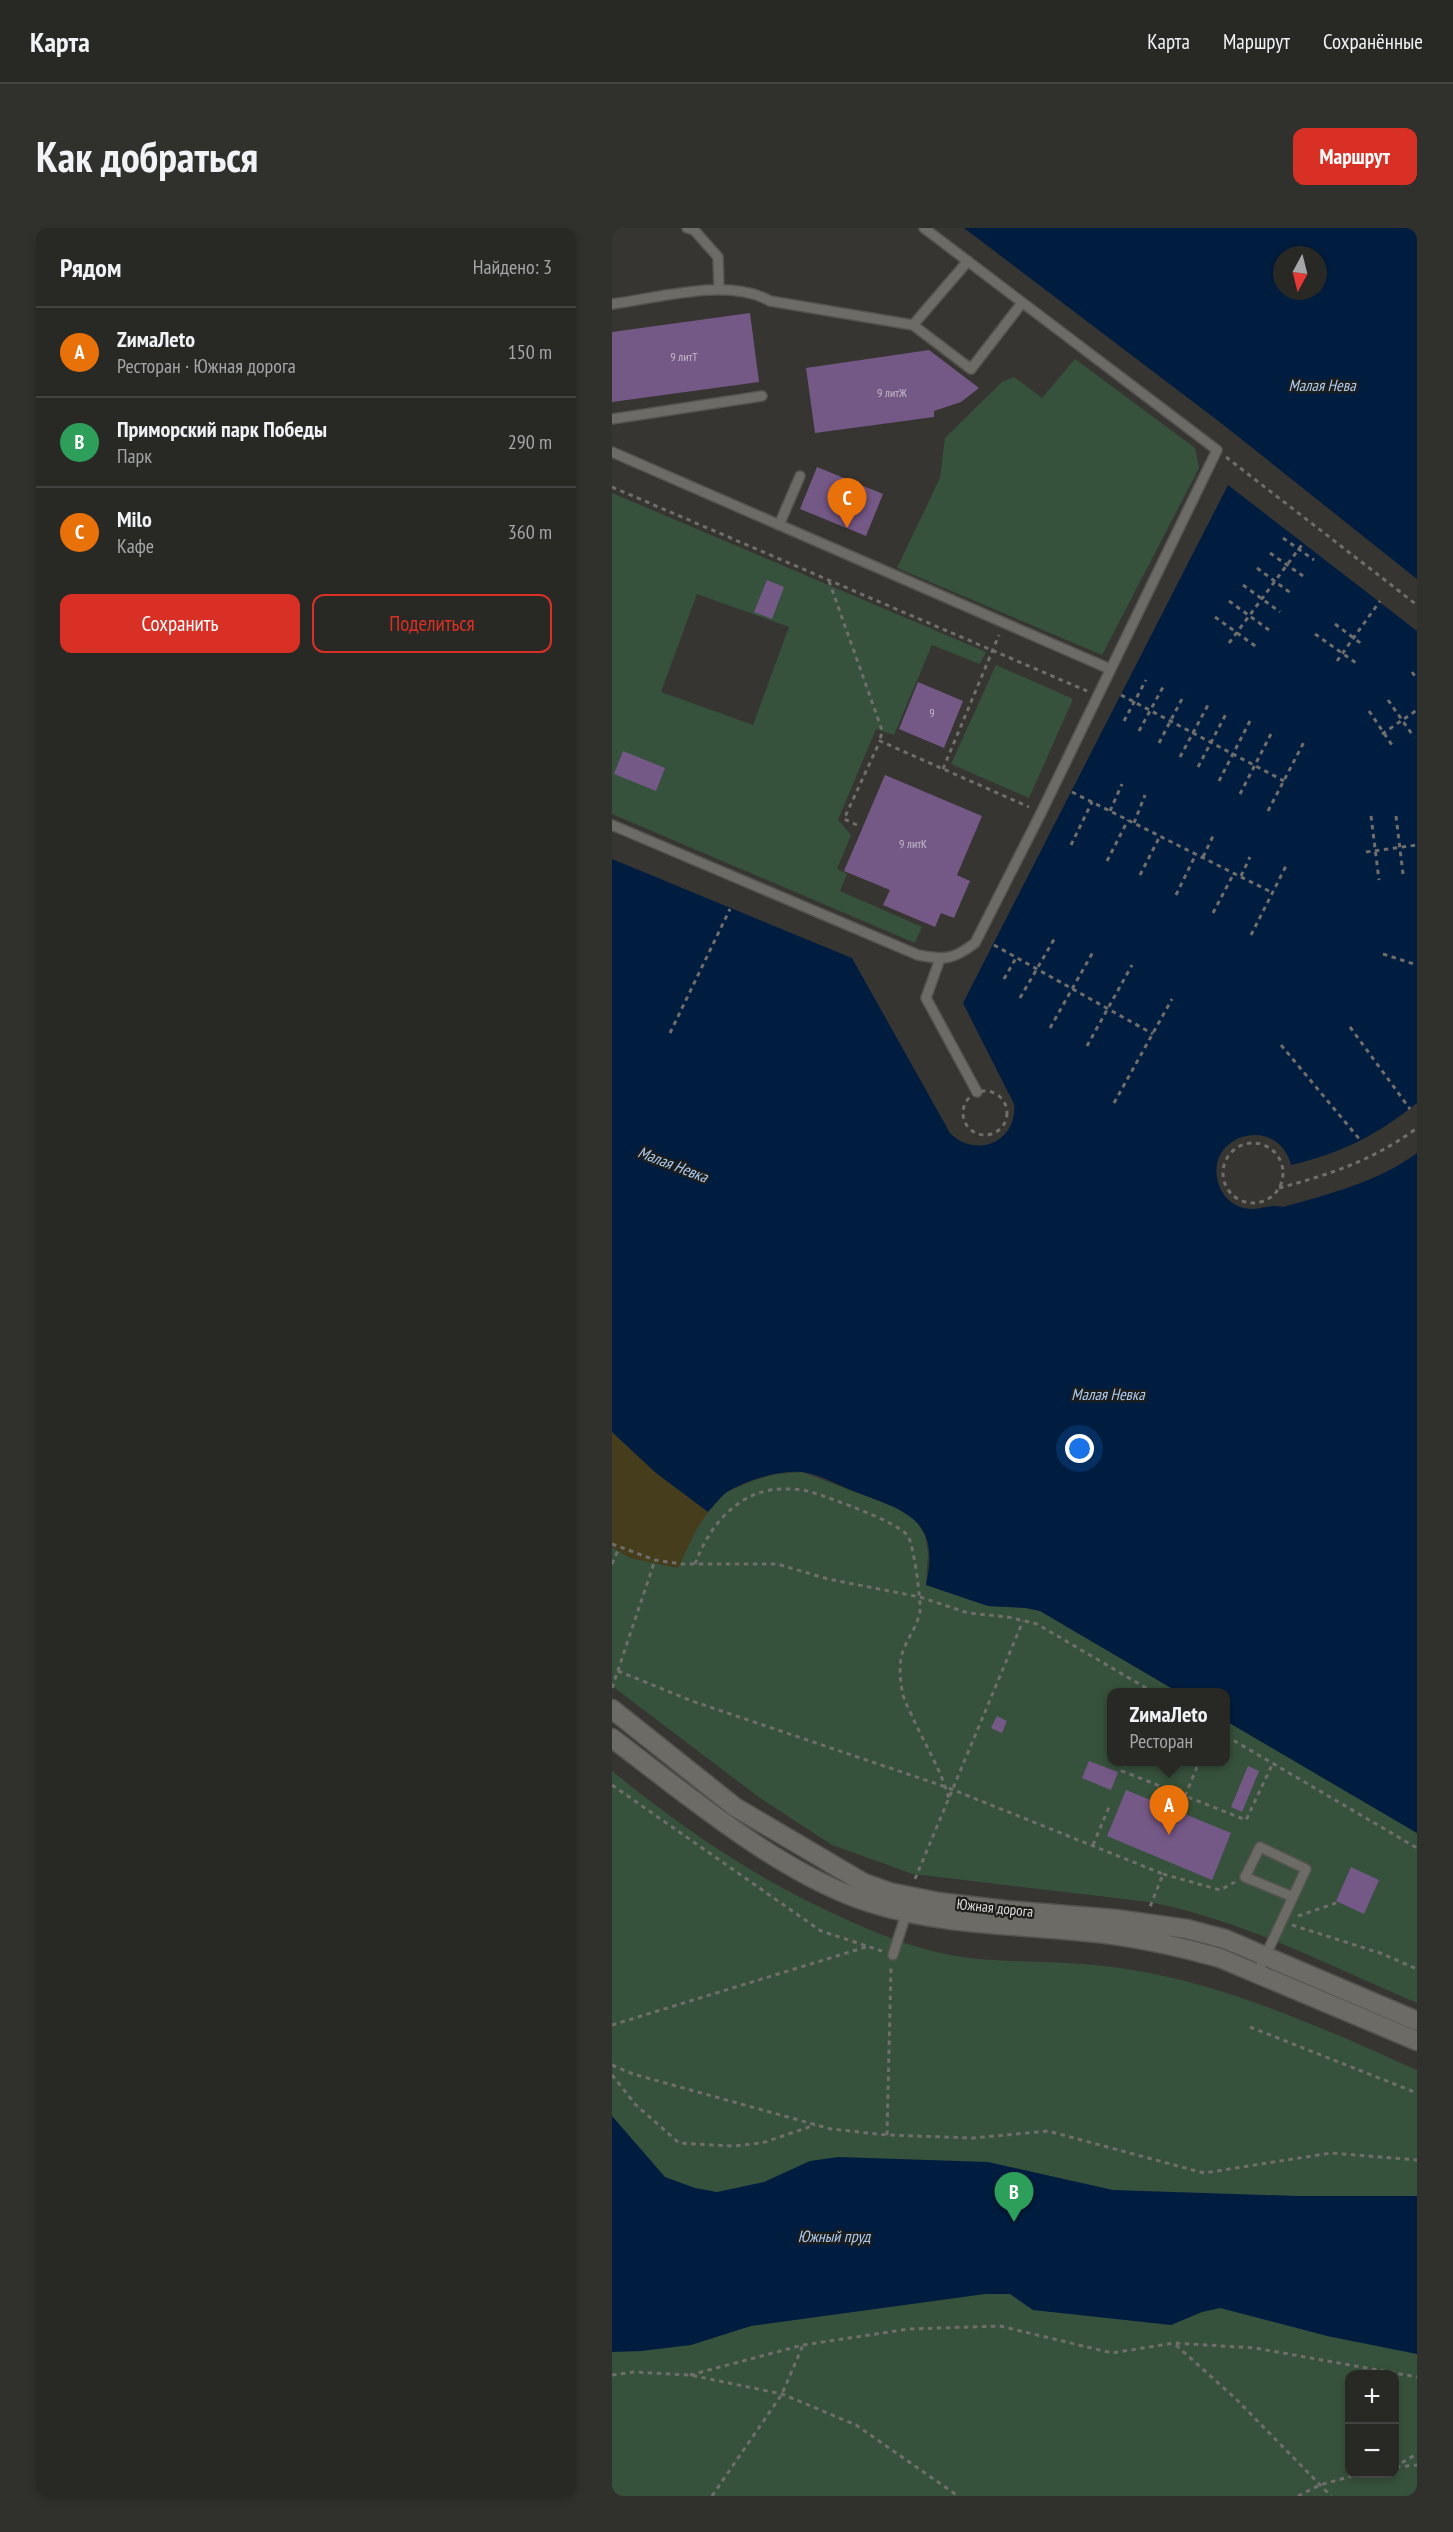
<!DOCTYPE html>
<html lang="ru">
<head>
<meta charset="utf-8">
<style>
  body { margin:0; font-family:"PT Sans Narrow",sans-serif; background:#30302d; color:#f1f3f6 }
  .controls { position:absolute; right:18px; bottom:18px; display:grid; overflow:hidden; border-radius:12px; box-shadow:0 3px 9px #0003 }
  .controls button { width:54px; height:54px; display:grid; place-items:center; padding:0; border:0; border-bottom:2px solid #444442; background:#282825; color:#f1f3f6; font:30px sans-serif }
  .compass { position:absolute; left:661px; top:18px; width:54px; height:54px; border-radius:50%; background:#282825; box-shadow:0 3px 9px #0003; rotate:187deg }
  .you { position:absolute; left:468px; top:1221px; width:21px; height:21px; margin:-15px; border:4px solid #fff; border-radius:50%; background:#1a73e8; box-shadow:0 0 0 9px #1a73e833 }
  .badge { display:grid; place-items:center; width:39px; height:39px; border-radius:50%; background:#d93025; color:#fff; font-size:20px; font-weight:700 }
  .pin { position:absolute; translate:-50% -50px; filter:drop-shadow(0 2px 3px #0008) }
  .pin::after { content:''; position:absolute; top:32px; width:21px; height:18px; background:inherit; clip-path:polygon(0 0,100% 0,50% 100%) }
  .popup { position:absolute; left:495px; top:1460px; width:123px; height:78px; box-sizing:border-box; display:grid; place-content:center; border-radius:12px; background:#282825; filter:drop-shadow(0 2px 4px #0005); font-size:20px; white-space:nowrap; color:#a5a6a7 }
  .popup b { font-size:22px; color:#f1f3f6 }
  .popup::after { content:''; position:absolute; left:50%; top:100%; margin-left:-12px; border:12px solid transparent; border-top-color:#282825 }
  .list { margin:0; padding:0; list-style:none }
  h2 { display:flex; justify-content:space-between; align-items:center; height:78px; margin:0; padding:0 24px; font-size:26px }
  h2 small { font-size:20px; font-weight:400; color:#a5a6a7 }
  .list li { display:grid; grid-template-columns:39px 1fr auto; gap:18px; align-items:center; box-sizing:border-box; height:90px; padding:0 24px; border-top:2px solid #444442 }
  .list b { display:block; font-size:22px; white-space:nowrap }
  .list p { margin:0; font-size:20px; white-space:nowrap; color:#a5a6a7 }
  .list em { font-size:20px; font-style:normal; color:#a5a6a7 }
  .actions { display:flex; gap:12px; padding:18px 24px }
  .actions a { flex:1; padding:14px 0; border:2px solid #d93025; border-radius:12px; text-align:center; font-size:21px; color:#d93025 }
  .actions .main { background:#d93025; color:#fff }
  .map { position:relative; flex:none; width:805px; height:2268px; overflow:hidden; border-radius:12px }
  header { display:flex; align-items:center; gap:36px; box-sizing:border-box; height:84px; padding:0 30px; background:#282825; border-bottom:2px solid #444442 }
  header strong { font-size:28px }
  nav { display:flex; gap:33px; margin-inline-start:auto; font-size:21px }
  .intro { display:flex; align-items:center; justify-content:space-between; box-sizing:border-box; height:144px; padding:0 36px }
  h1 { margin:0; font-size:42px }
  .button { padding:15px 27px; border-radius:12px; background:#d93025; color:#fff; font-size:21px; font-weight:700 }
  main { display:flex; gap:36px; padding:0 36px }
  aside { flex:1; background:#282825; border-radius:12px; box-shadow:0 3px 9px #0003 }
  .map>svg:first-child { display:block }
</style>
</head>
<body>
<header>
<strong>Карта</strong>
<nav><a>Карта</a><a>Маршрут</a><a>Сохранённые</a></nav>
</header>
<div class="intro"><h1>Как добраться</h1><a class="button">Маршрут</a></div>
<main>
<aside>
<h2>Рядом<small>Найдено: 3</small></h2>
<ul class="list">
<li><span class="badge" style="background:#e8710a">A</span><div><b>ZимаЛеtо</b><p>Ресторан · Южная дорога</p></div><em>150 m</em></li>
<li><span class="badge" style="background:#2e9e5b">B</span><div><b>Приморский парк Победы</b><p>Парк</p></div><em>290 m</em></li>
<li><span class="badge" style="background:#e8710a">C</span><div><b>Milo</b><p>Кафе</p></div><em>360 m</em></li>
</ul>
<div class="actions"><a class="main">Сохранить</a><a>Поделиться</a></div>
</aside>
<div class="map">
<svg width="805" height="2268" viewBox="0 0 805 2268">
  <rect width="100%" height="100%" fill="#363531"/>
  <!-- green -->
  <g fill="#37523c" fill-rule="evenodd">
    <polygon points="463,131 583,220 587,240 490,427 285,340 328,250 333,210 390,154 402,149 430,170"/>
    <path d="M0 265 374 424 368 436 320 417 282 507 264 501 226 592 239 607 225 641 235 646 228 663 310 699 303 715 0 586ZM85 366 177 399 141 497 49 464Z"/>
    <polygon points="384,437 461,471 417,570 339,536"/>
    <path d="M0 1204 44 1245 114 1264 143 1252 164 1246 190 1244 286 1280 303 1290 313 1308 316 1324 314 1357 376 1378 414 1380 428 1383 566 1464H500V1534H614V1493L805 1605V1775C718 1738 631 1692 537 1674L301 1646 220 1617 148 1570 0 1458Z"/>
    <path d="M0 1543C75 1604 152 1656 240 1694 271 1708 305 1721 339 1727 386 1736 436 1732 483 1737 597 1748 702 1796 805 1842V2268H0ZM738 2146H782V2246H738Z"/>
  </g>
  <!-- sand -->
  <polygon fill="#453d1c" points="0,1204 44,1245 96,1284 84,1302 66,1340 18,1330 0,1319"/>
  <!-- water -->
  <g fill="#001d40" fill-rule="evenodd">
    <path d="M352 0H805V351L609 195ZM670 27H706V63H670Z"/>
    <path d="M616 257 805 403V875C765 907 730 925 679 937 666 886 593 906 606 954 609 965 616 974 626 978 643 986 656 975 671 979 717 966 766 954 805 925V1605L614 1493V1464H566L428 1383 414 1380 376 1378 314 1357C329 1290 293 1283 241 1263 226 1257 207 1246 190 1244 167 1242 134 1252 115 1264 108 1269 102 1278 96 1284L44 1245 0 1204V631L240 730 338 905C363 931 406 914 402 876L351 775Z"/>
    <polygon points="0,1888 53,1949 83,1960 105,1964 152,1954 198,1933 226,1929 376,1934 501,1962 686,1968 805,1968 805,2126 715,2108 608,2080 590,2084 559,2097 421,2082 398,2066 373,2066 139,2098 79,2117 29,2123 0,2124"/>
  </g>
  <!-- building -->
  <g fill="#745886">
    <polygon points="138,85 147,154 0,174 0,104"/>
    <polygon points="317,122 367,160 349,174 322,183 322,189 203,205 194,140"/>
    <polygon points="205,239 271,266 254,308 188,281"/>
    <polygon points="155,352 172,359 160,391 142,384"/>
    <polygon points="306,454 351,473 332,520 287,501"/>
    <polygon points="11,523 53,540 44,563 2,546"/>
    <polygon points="273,547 370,588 345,647 358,653 342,690 329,685 323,699 271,677 278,662 232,643"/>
    <polygon points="385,1488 395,1493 390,1505 379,1500"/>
    <polygon points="477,1533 506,1544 499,1562 470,1550"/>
    <polygon points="636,1538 647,1543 630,1584 619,1579"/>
    <polygon points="514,1562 619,1605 600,1652 495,1608"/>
    <polygon points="739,1639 767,1652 752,1686 724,1673"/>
  </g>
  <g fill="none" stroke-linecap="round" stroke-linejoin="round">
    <!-- lane casing -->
    <g stroke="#545350" stroke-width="12">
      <g id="lane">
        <polyline points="75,0 82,2 106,29 107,61"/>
        <path d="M0 76C46 70 117 49 158 73L301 97 359 141 410 75"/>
        <polyline points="301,97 356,33"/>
        <polyline points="0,191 150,168"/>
        <polyline points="0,224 498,441"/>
        <polyline points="167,297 188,248"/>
        <path d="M0 597 306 727C333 732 341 732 363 715L429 585 605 222 312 0"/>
        <polyline points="328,731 314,770 365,864"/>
        <polyline points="281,1727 295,1683"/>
        <polyline points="645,1746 694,1641 648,1619 633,1649 681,1669"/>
      </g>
    </g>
    <!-- street casing -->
    <g stroke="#545350" stroke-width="21">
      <g id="street">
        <polyline points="0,1481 123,1579 252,1655 277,1664 327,1674 394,1682 504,1691 575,1701 613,1711 805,1793"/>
        <path d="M0 1510C74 1566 170 1647 259 1675 336 1700 422 1696 501 1707 537 1712 573 1720 608 1730L805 1813"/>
      </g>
    </g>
    <!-- path -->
    <g stroke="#6f6e6b" stroke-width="3" stroke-dasharray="4.5 4.5" stroke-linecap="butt">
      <polyline points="614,229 805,377"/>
      <polyline points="0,259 475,463"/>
      <polyline points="671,310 702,332"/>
      <polyline points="658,325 691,348"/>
      <polyline points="645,340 680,366"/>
      <polyline points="217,353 270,502 268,513"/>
      <polyline points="631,357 668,384"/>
      <polyline points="617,373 657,402"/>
      <polyline points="603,389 646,420"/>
      <polyline points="723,396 751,417"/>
      <polyline points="703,406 747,437"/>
      <polyline points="617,415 692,314"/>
      <polyline points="725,433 768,373"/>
      <polyline points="800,444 805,451"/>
      <polyline points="509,467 672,553"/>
      <polyline points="776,472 802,509"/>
      <polyline points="757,483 782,520"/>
      <polyline points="512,493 534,452"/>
      <polyline points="527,503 551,459"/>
      <polyline points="770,506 805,482"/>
      <polyline points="547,515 572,467"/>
      <polyline points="568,529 596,477"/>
      <polyline points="586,539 615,484"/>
      <polyline points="331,541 387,407"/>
      <polyline points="607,553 638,493"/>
      <polyline points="460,564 661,665"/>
      <polyline points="628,566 661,502"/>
      <polyline points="498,583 510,556"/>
      <polyline points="656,583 692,514"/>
      <polyline points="759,588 767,652"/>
      <polyline points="784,588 791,646"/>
      <polyline points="522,595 533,567"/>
      <polyline points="245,597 232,591 268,513 417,579"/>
      <polyline points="459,617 480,574"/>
      <polyline points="754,624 805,617"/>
      <polyline points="591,629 602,606"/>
      <polyline points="495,633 516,592"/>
      <polyline points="528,647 548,608"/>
      <polyline points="629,648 638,629"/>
      <polyline points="564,667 584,626"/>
      <polyline points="601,685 622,645"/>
      <polyline points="639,707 674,638"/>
      <polyline points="382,717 541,806"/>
      <polyline points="771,726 805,737"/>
      <polyline points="392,751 404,730"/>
      <polyline points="408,770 444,708"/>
      <polyline points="738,799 798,881"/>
      <polyline points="438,800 481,724"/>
      <polyline points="58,805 118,681"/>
      <polyline points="669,817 749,913"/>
      <polyline points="475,818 520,737"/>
      <circle cx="373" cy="885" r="22"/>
      <polyline points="502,875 560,771"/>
      <circle cx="641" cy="945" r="30"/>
      <path d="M667 960C719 946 760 933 805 900"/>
      <polyline points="0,1316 43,1332 69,1336 165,1336 216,1351 308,1369 356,1385 396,1389 425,1396 541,1464"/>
      <polyline points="0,1336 7,1320"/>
      <path d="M83 1336C97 1298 126 1262 170 1261 181 1261 192 1261 202 1265 221 1271 286 1294 296 1308 302 1318 309 1372 308 1384 305 1399 294 1412 290 1426 287 1438 288 1450 290 1462 291 1471 296 1479 300 1488 312 1515 329 1541 337 1571"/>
      <polyline points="6,1443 80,1473 334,1559 551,1646 538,1679"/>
      <polyline points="0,1460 43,1332"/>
      <polyline points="614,1508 805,1620"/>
      <polyline points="514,1534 510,1543 634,1592 661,1535"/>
      <polyline points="0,1557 209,1703 270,1723"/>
      <polyline points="573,1568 587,1534"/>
      <polyline points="481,1617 497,1579"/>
      <polyline points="551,1646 608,1662 623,1654"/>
      <polyline points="303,1651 411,1393"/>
      <polyline points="686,1688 724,1675"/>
      <polyline points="680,1697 768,1725 805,1741"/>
      <polyline points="0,1797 254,1719"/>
      <polyline points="638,1799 805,1865"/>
      <polyline points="0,1837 21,1846 219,1901 275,1907 361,1910 436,1903 592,1945 719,1925 805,1932"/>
      <polyline points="0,1847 23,1876 67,1915 121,1918 150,1915 203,1897"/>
      <polyline points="275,1907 279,1739"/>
      <polyline points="564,2117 624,2171 719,2268"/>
      <polyline points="0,2147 22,2144 78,2147 170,2166 244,2197 346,2268"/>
      <polyline points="78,2147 191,2117 297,2101 388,2098 500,2125 562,2115 643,2120 805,2149"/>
      <polyline points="782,2239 805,2226"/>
      <polyline points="784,2239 805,2237"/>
      <polyline points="100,2268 170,2166 191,2117"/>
      <polyline points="686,2268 708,2257 747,2246"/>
    </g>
    <!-- lane -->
    <use href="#lane" stroke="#6c6b66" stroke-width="9"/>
    <!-- street -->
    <use href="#street" stroke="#6c6b66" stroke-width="18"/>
  </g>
  <g text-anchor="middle" stroke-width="4.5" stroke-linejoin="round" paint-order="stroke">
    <!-- number labels -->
    <g font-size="12" fill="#c4bcc6">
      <text x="72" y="133">9 литТ</text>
      <text x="280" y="169">9 литЖ</text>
      <text x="320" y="489">9</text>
      <text x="301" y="620">9 литК</text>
    </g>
    <!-- street labels -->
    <g font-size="15" fill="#dfdedc" stroke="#1d1d1b">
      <text transform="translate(383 1680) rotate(6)" y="5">Южная дорога</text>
    </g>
    <!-- water labels -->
    <g font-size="16" font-style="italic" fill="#accbf2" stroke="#1d1d1b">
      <text x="710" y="163">Малая Нева</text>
      <text transform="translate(61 936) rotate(21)" y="6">Малая Невка</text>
      <text x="496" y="1172">Малая Невка</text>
      <text x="222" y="2014">Южный пруд</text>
    </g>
  </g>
</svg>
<div class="controls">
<button>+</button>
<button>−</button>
</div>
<svg class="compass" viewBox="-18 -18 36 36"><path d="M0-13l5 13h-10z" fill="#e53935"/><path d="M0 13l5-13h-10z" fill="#a5a6a7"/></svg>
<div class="you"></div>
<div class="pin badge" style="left:557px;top:1607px;background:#e8710a">A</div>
<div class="popup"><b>ZимаЛеtо</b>Ресторан</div>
<div class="pin badge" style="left:402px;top:1994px;background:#2e9e5b">B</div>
<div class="pin badge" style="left:235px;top:300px;background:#e8710a">C</div>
</div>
</main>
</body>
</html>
